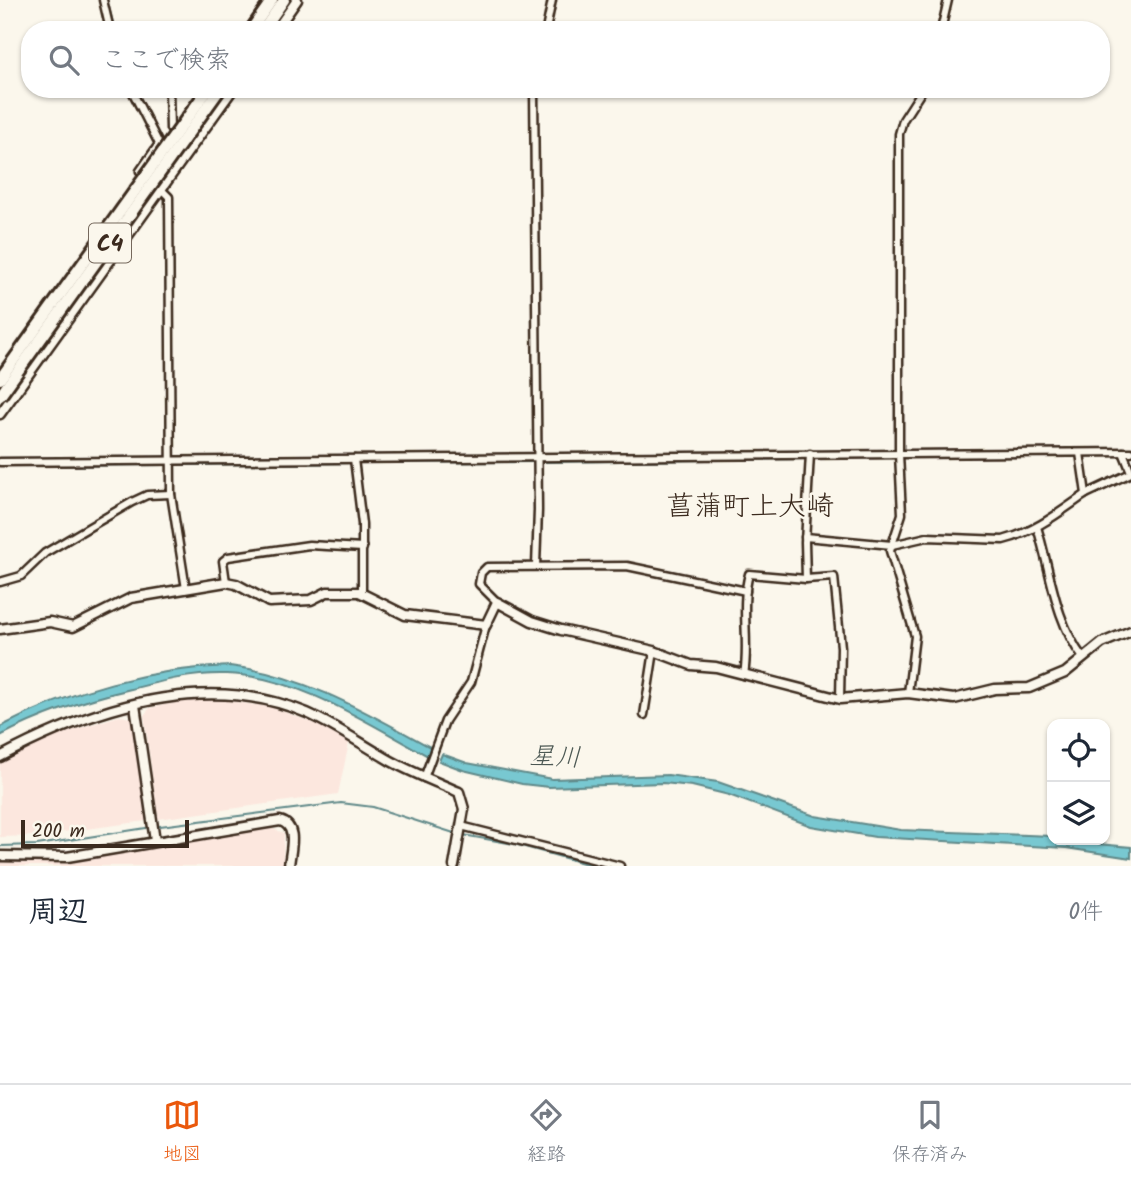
<!DOCTYPE html>
<html lang="ja">
<head>
<meta charset="utf-8">
<style>
  body { margin:0; font-family:Kalam,"Klee One",sans-serif; background:#f2f2f3; color:#1f2937 }
  .controls { position:absolute; right:21px; bottom:21px; display:grid; overflow:hidden; border-radius:14px; box-shadow:0 2px 5px #0004 }
  .controls button { width:63px; height:63px; display:grid; place-items:center; padding:0; border:0; border-bottom:2px solid #e0e1e3; background:#fff; color:#1f2937; font:35px sans-serif }
  .scale { position:absolute; left:21px; bottom:18px; width:168px; box-sizing:border-box; padding-left:7px; border:4px solid #3b2a1e; border-top:0; font-size:19px; line-height:24px; white-space:nowrap; color:#3b2a1e; -webkit-text-stroke:5px #fbf7ec; paint-order:stroke }
  .list { margin:0; padding:0; list-style:none }
  h2 { display:flex; justify-content:space-between; align-items:center; height:91px; margin:0; padding:0 28px; font-size:30px }
  h2 small { font-size:23px; font-weight:400; color:#747a83 }
  .icon { flex:none; width:38px; height:38px; fill:none; stroke:currentColor; stroke-width:2; stroke-linecap:round; stroke-linejoin:round }
  .map { position:relative; flex:none; width:1131px; height:866px; overflow:hidden }
  .search { position:absolute; background:#fff; box-shadow:0 2px 5px #0004; left:21px; right:21px; top:21px; height:77px; display:flex; align-items:center; gap:18px; box-sizing:border-box; padding:0 24px; border-radius:28px; color:#747a83; font-size:26px }
  .sheet { height:217px; background:#fff }
  nav { display:flex; justify-content:space-around; align-items:center; box-sizing:border-box; height:98px; border-top:2px solid #e0e1e3; background:#fff; font-size:19px; color:#747a83 }
  nav a { display:grid; justify-items:center; gap:4px }
  nav .on { color:#ea580c }
  .map>svg:first-child { display:block }
</style>
</head>
<body>
<div class="map">
<svg width="1131" height="866" viewBox="0 0 1131 866">
  <rect width="100%" height="100%" fill="#fbf7ec"/>
  <filter id="ink" filterUnits="userSpaceOnUse"><feTurbulence type="fractalNoise" baseFrequency=".0143" numOctaves="2"/><feDisplacementMap in="SourceGraphic" scale="14" xChannelSelector="R" yChannelSelector="G"/><feConvolveMatrix kernelMatrix="1 2 1 2 8 2 1 2 1" color-interpolation-filters="sRGB"/></filter>
  <g filter="url(#ink)">
    <!-- built -->
    <g fill="#fce7de">
      <polygon points="187,700 222,700 272,707 318,725 349,743 338,794 158,819 144,715 150,708"/>
      <polygon points="119,716 132,718 146,821 34,836 0,837 0,763 51,737"/>
      <polygon points="270,828 284,833 283,866 0,866 0,862 80,859"/>
    </g>
    <!-- water -->
    <g fill="#78c8d1" stroke="#608989" stroke-width="2">
      <path d="M230 666C304 675 366 712 430 747L428 756C366 722 298 676 226 674 193 673 162 681 131 689 84 700 42 714 0 736V727C70 690 151 668 230 666Z"/>
      <polygon points="442,754 467,763 552,779 668,775 718,782 815,816 901,830 1052,836 1052,840 1131,847 1131,858 1066,848 875,837 811,826 729,795 692,786 663,783 549,787 522,784 463,770 439,761"/>
    </g>
    <g fill="none" stroke-linecap="round" stroke-linejoin="round">
      <!-- stream -->
      <g stroke="#608989" stroke-width="2">
        <polyline points="107,0 115,30"/>
        <polyline points="904,457 1060,456"/>
        <polyline points="813,459 896,457"/>
        <polyline points="540,462 805,459"/>
        <polyline points="358,463 535,462"/>
        <polyline points="173,465 353,463"/>
        <polyline points="0,466 167,465"/>
        <polyline points="160,826 341,803 373,807 457,834"/>
        <polyline points="463,835 514,844 594,866"/>
        <polyline points="0,846 37,845 146,828"/>
      </g>
      <!-- street casing -->
      <g stroke="#3b2a1e" stroke-width="11">
        <g id="street">
          <polyline points="103,0 110,30"/>
          <polyline points="546,30 552,0"/>
          <polyline points="941,30 948,0"/>
          <polyline points="131,89 159,144 140,171 148,178"/>
          <polyline points="169,89 170,129"/>
          <polyline points="534,89 538,510 536,566"/>
          <polyline points="159,187 169,197 171,494 186,589"/>
          <polyline points="1123,452 1131,472"/>
          <polyline points="354,459 362,524 362,593"/>
          <polyline points="0,462 1131,452"/>
          <polyline points="1086,494 1131,473"/>
          <path d="M1037 527C1051 572 1054 619 1083 658"/>
          <path d="M805 537 892 545 927 537 1003 540C1035 532 1060 512 1086 494L1080 453"/>
          <polyline points="806,579 805,542 810,454"/>
          <polyline points="0,582 21,576 45,553 132,502 147,495 171,494"/>
          <polyline points="226,582 223,561 228,557 309,545 363,548"/>
          <polyline points="497,602 479,584 481,573 487,567 627,566 746,591"/>
          <path d="M744 675C750 642 740 606 749 574L806 579 834 577 841 647 840 699"/>
          <polyline points="908,693 915,636 890,551 902,514 899,454 899,134 903,120 923,89"/>
          <polyline points="644,715 654,651"/>
          <polyline points="424,778 445,721 471,682 486,625"/>
          <polyline points="461,826 620,866"/>
        </g>
      </g>
      <!-- secondary casing -->
      <g stroke="#3b2a1e" stroke-width="13">
        <g id="secondary">
          <polyline points="276,30 297,0"/>
          <polyline points="0,414 233,89"/>
          <polyline points="0,629 50,622 73,627 131,598 226,582 236,584 269,602 311,600 327,592 359,592 405,615 486,625 497,602 532,621 561,630 654,651 691,665 716,667 840,699 908,693 954,699 995,689 1029,688 1065,673 1102,643 1131,631"/>
          <polyline points="135,705 155,841"/>
          <path d="M0 757C92 708 206 670 307 713 336 726 363 745 391 761 413 773 436 782 459 792L464 809 454 866"/>
          <path d="M0 856 67 857 280 821C299 826 290 851 289 866"/>
        </g>
      </g>
      <!-- highway casing -->
      <g stroke="#3b2a1e" stroke-width="16">
        <g id="highway">
          <polyline points="251,30 272,0"/>
          <polyline points="263,30 284,0"/>
        </g>
      </g>
      <!-- street -->
      <use href="#street" stroke="#fbf7ec" stroke-width="6"/>
      <!-- secondary -->
      <use href="#secondary" stroke="#fbf7ec" stroke-width="8"/>
      <!-- highway -->
      <use href="#highway" stroke="#fbf7ec" stroke-width="10"/>
      <!-- highway-bridge casing -->
      <g stroke="#3b2a1e" stroke-width="16" stroke-linecap="butt">
        <g id="highway-bridge">
          <polyline points="0,379 208,89"/>
          <polyline points="0,396 220,89"/>
        </g>
      </g>
      <!-- highway-bridge -->
      <use href="#highway-bridge" stroke="#fbf7ec" stroke-width="10"/>
    </g>
  </g>
  <g text-anchor="middle" stroke-width="5" stroke-linejoin="round" paint-order="stroke">
    <!-- shield labels -->
    <rect fill="#fbf7ec" stroke="#75685c" stroke-width="2" x="89" y="223.5" width="42" height="39" rx="5"/>
    <g font-size="23" font-weight="bold" fill="#3b2a1e">
      <text x="110" y="251">C4</text>
    </g>
    <!-- water labels -->
    <g font-size="26" font-style="italic" fill="#4d5954" stroke="#fbf7ec">
      <text transform="translate(555 756) rotate(2)" y="9">星川</text>
    </g>
    <!-- quarter labels -->
    <g font-size="28" fill="#3b2a1e" stroke="#fbf7ec">
      <text x="750" y="515">菖蒲町上大崎</text>
    </g>
  </g>
</svg>
<div class="controls">
<button><svg class="icon" aria-label="locate" viewBox="0 0 24 24"><circle cx="12" cy="12" r="6"/><path d="M12 2v4M12 18v4M2 12h4M18 12h4"/></svg></button>
<button><svg class="icon" aria-label="layers" viewBox="0 0 24 24"><path d="M12 4l9 5-9 5-9-5zM3 14l9 5 9-5"/></svg></button>
</div>
<div class="scale">200 m</div>
<div class="search"><svg class="icon" aria-label="search" viewBox="0 0 24 24"><circle cx="10" cy="10" r="6"/><path d="M15 15l6 6"/></svg>ここで検索</div>
</div>
<section class="sheet">
<h2>周辺<small>0件</small></h2>
<ul class="list">
</ul>
</section>
<nav>
<a class="on"><svg class="icon" aria-label="map" viewBox="0 0 24 24"><path d="M3 6l6-2 6 2 6-2v14l-6 2-6-2-6 2zM9 4v14M15 6v14"/></svg>地図</a>
<a><svg class="icon" aria-label="directions" viewBox="0 0 24 24"><path d="M12 3l9 9-9 9-9-9zM9 14v-3h6M13 9l2 2-2 2"/></svg>経路</a>
<a><svg class="icon" aria-label="saved" viewBox="0 0 24 24"><path d="M7 4h10v16l-5-4-5 4z"/></svg>保存済み</a>
</nav>
</body>
</html>
